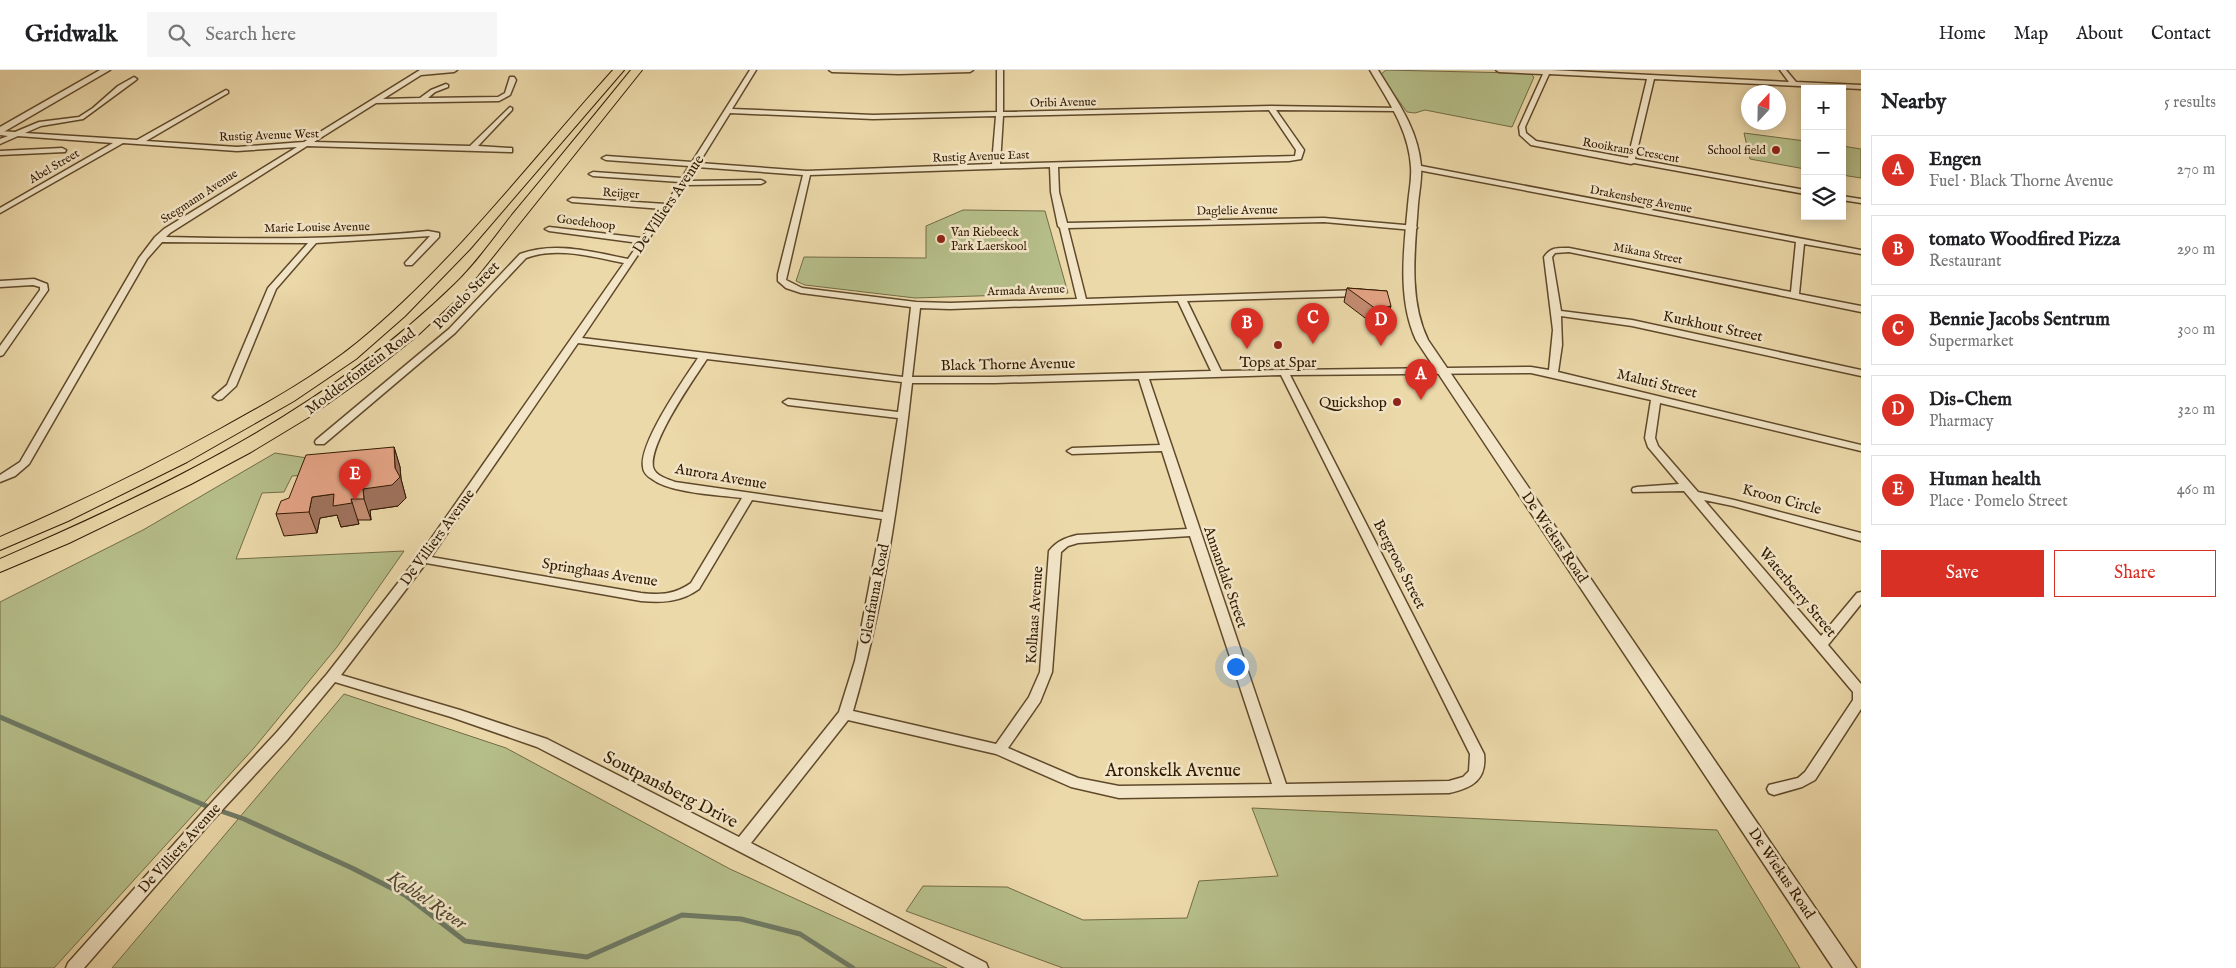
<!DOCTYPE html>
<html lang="en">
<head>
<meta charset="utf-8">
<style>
  body { margin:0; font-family:"IM FELL English",serif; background:#f6f6f6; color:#202124 }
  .controls { position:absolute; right:15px; top:15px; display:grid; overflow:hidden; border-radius:0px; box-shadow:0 2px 12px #0003 }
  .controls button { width:45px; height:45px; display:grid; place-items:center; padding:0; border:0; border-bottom:1px solid #e0e0e0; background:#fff; color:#202124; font:25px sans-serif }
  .compass { position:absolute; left:1741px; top:15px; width:45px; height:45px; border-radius:50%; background:#fff; box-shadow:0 2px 12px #0003; rotate:22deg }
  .you { position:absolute; left:1235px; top:596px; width:18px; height:18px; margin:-12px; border:4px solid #fff; border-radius:50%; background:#1a73e8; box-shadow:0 0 0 8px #1a73e833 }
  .badge { display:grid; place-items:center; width:32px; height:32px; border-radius:50%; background:#d93025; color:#fff; font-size:16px; font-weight:700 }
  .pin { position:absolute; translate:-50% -41px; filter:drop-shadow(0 1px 2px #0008) }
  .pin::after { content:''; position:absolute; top:26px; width:18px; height:15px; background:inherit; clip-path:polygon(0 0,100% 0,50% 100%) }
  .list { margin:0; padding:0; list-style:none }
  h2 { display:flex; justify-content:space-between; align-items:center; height:65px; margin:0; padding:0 20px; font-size:21px }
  h2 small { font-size:16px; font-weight:400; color:#757577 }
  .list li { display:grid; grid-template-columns:32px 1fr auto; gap:15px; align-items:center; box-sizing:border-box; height:70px; margin:0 10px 10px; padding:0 10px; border:1px solid #e0e0e0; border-radius:0px }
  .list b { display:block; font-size:19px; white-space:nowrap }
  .list p { margin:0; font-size:16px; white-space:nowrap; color:#757577 }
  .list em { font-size:16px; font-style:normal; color:#757577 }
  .actions { display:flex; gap:10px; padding:15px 20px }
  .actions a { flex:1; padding:11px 0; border:1px solid #d93025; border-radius:0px; text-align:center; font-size:18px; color:#d93025 }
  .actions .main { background:#d93025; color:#fff }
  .icon { flex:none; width:28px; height:28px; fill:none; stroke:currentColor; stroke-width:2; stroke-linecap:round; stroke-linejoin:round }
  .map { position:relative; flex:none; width:1861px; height:898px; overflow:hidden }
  header { display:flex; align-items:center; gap:30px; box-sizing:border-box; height:70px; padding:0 25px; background:#fff; border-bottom:1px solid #e0e0e0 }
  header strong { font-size:24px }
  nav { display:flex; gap:28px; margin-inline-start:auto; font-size:18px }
  .search { width:350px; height:45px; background:#f6f6f6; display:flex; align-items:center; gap:12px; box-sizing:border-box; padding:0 18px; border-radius:0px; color:#757577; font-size:19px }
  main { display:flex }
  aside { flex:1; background:#fff }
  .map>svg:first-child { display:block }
</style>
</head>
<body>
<header>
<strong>Gridwalk</strong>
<div class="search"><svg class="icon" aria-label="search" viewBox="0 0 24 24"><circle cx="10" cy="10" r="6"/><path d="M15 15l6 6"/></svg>Search here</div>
<nav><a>Home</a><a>Map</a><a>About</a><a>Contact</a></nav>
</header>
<main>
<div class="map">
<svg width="1861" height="898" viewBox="0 0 1861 898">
  <rect width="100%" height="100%" fill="#ecd9aa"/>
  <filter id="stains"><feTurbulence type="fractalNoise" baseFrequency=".004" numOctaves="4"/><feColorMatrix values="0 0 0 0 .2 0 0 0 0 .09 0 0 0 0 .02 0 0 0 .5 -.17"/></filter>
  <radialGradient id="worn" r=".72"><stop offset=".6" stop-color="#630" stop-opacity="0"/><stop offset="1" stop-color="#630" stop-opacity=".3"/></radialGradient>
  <!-- green -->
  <g fill="#b6bf8a" stroke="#736c45">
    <polygon points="1386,0 1515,3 1531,4 1534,7 1512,57 1425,40 1415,43 1407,42 1380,5"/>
    <polygon points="1744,63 1805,71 1805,99 1750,89"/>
    <polygon points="1842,76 1861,79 1861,108 1842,105"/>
    <polygon points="963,140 1045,141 1068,223 915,228 805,215 796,211 804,187 926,188 926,156"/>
    <polygon points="275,383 320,390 306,405 292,406 284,422 262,423 236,489 404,481 337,577 254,678 54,898 0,898 0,532 143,460"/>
    <polygon points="344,624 506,678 730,799 947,898 112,898"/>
    <polygon points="1252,738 1717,760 1800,898 1063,898 906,841 923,816 1007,817 1083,850 1187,848 1199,811 1278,806"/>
  </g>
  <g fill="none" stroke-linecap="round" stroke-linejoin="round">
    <!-- stream -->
    <g stroke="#6f7a65" stroke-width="5">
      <polyline points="0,647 211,738"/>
      <polyline points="218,740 244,749 352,798 405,825 465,871 587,887 682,845 741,849 800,864 853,898"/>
    </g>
    <!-- minor casing -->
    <g stroke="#5f492a" stroke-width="3">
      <g id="minor">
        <path d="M420 0H457L454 2 421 5 383 29 420 28 431 20 446 14 448 15V17L435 22 428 28 498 27 505 23 510 7H514L516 10 510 25 499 31 376 33 314 72 470 76 510 37 512 38V40L478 76 509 78H512V82L307 76 170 163 166 167C254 169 341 170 428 161L439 163V167L412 195H406L405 193 430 166 316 173 276 219 236 316 222 329 218 330 213 327 227 315 268 218 308 173 162 172 147 189 29 394 15 406 0 412V405L20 392 139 188 155 167 164 159 297 77 237 81 123 73 0 143V138L113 73 18 66 0 74V69L8 66 0 65V61L15 62 39 52 79 47 93 38 118 16 134 7 137 9 136 10 83 49 41 56 25 63 137 70 226 20 228 21V23L146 71 237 77 304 72Z"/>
        <path d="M750 0H756L732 39 873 45 997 42V0H1003V42L1271 36 1400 38V40L1398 41 1276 40 1304 80 1301 89 1289 91 1058 97 1059 122 1067 153 1324 148 1416 156 1417 158 1413 160 1324 152 1068 158 1086 229 1361 220 1365 223 1361 226 1187 231 1221 301 1531 297 1549 300 1553 260 1544 187C1551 177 1557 178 1569 178L1791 222 1796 172 1413 99V95H1416L1861 180V184L1804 174 1799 224 1861 236V242L1569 182 1555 183 1552 187 1561 241 1632 250 1861 300V306L1632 256 1561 246 1562 275 1558 302 1861 375V381L1660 333 1655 368 1658 376 1698 422 1734 430 1861 463V471L1733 436 1704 430 1821 566 1857 523 1861 522V534L1828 575 1861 614V639L1815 710 1802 717 1774 725 1769 723 1767 719 1769 715 1798 708 1805 702 1853 630V622L1684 421 1633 422 1632 420 1633 418 1637 417 1679 414 1648 377 1645 368 1651 330 1531 303 1290 305 1484 684C1487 710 1472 718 1449 723L1119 728 1071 717 996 684 848 650 751 773 986 893 988 898H965L537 677 451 647 335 612 287 670 211 752 84 898H66L68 893 201 744 277 662 327 604 419 486 624 193C593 187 557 176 526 188L455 263 324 374H316L315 372 316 370 449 259 520 184C555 171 592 182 628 189L639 173 549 161 545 159 549 157 642 168 663 139 572 132 568 130 572 128 666 134 680 112 593 106 589 104 593 102 682 108 689 96 606 90 602 88 606 86 692 92ZM1269 40 1296 80 1295 86 1000 94 1003 46ZM730 43 873 49 996 46 992 94 807 101 699 93ZM697 97 803 105 778 204V211L786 218 801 223 911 237 903 307 582 268 685 115 761 114 765 112 761 110 688 111ZM1050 97 1051 122 1058 156 1060 158 1077 229 950 233 916 232 802 218 786 210 810 105ZM1178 231 1211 301 995 307H912L920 238 950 239ZM578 273 698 288C684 309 639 373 643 397 643 402 648 407 652 409 670 423 718 425 742 428L691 513C674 525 660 525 641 523L431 487ZM707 289 902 312 898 342 788 329 783 332 788 335 898 348 883 442 675 412C668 409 655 406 653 397 649 373 693 310 707 289ZM1281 305 1470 684 1469 701 1463 707 1449 711 1286 714 1149 309ZM1139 309 1160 375 1072 378 1067 381 1072 384 1162 381 1187 459 1077 465C1065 468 1057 471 1049 481L1040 602 1029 627 996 674 853 641C884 535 900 422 912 313H995ZM752 430 882 449 855 591 839 642 739 767 547 669 460 640 341 605 426 493 641 531C663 533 681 532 699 519ZM1190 466 1272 714 1119 716 1078 708 1008 678 1040 632 1052 602 1061 482 1068 476 1078 473Z"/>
        <polygon points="829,0 973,0 970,2 899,4 832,2"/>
        <path d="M1496 0H1551L1789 12 1780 0H1786L1796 12 1861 15V19L1654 9 1635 89 1805 120V124L1634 93 1631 94 1531 75 1520 65 1519 57 1543 4 1499 2ZM1549 4 1647 9 1628 88 1536 71 1526 63 1525 57Z"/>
        <polygon points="62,78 66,80 65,82 0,85 0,81"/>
        <polygon points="1842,126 1861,129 1861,133 1842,130"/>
        <polygon points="34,209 47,214 48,220 3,285 0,286 0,276 40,220 40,217 33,215 0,217 0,211"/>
      </g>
    </g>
    <!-- tertiary casing -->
    <g stroke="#5f492a" stroke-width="3">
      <g id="tertiary">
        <polygon points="100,0 110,0 0,64 0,57"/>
        <path d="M1370 0H1378C1397 31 1418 59 1421 96 1422 109 1419 122 1418 134 1415 178 1408 229 1428 270L1856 898H1833L1416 270C1397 229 1404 178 1408 135 1409 122 1412 109 1411 97 1409 60 1388 31 1370 0Z"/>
      </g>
    </g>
    <!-- primary casing -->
    <g stroke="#301900" stroke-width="2">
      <g id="primary">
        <path d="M613 0H624L470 179 405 246 356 289 294 331 187 392 68 451 0 480V467C76 434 150 398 222 358 269 332 316 306 358 272 454 193 530 92 613 0Z"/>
        <path d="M631 0H642L467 219 417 266 364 308 309 347 251 382 191 414 69 473 0 502V489C164 418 326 340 455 214 476 194 494 168 512 145 552 97 592 48 631 0Z"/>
      </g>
    </g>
    <!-- minor -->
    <use href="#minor" fill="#f3e6c8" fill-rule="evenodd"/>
    <!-- tertiary -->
    <use href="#tertiary" fill="#f3e6c8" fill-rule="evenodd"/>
    <!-- primary -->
    <use href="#primary" fill="#ecd9aa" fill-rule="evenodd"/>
  </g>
  <!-- wall -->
  <g fill="#c58d73" stroke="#301900">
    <polygon points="1347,218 1387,221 1387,250 1373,254 1344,232"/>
    <polygon points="394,377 400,397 401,409 406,428 398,436 370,440 371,450 358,450 359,454 341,457 337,445 320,448 317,463 284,466 276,444 289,428"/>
  </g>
  <!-- shaded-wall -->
  <g fill="#a0735e" stroke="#301900">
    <polygon points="1391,236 1387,250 1373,254 1376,239"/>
    <polygon points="394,377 400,397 401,409 406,428 398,436 370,440 371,450 364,429 363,419 395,398"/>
    <polygon points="334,424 351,429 359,454 341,457 337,445 320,448 317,463 309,442 312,427"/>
  </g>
  <!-- building -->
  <g fill="#e5a486" stroke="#301900">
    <polygon points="1347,218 1387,221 1391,236 1376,239"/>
    <polygon points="394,377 395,398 400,407 392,415 363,419 364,429 351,429 352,433 333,436 334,424 312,427 309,442 276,444 281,431 289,428 306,385"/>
  </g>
  <!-- markers -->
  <g fill="#8f2418" stroke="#f3e6c8" stroke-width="2">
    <circle cx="1776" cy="80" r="5"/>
    <circle cx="941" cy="169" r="5"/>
    <circle cx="1278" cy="275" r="5"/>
    <circle cx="1397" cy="332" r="5"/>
  </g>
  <g text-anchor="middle" stroke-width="5" stroke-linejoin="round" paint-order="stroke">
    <!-- far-street labels -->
    <g font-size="12" fill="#301900" stroke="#f3e6c8">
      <text transform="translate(1063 32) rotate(-1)" y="4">Oribi Avenue</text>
      <text transform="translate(269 65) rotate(-2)" y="4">Rustig Avenue West</text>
      <text transform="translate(1631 80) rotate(10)" y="4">Rooikrans Crescent</text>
      <text transform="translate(981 86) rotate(-2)" y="4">Rustig Avenue East</text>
      <text transform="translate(54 96) rotate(-30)" y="4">Abel Street</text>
      <text transform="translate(621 123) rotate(4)" y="4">Reijger</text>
      <text transform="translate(199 126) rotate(-33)" y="4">Stegmann Avenue</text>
      <text transform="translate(1641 129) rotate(11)" y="4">Drakensberg Avenue</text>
      <text transform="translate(1237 140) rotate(-1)" y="4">Daglelie Avenue</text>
      <text transform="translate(586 152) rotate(7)" y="4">Goedehoop</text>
      <text transform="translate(317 157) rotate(-1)" y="4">Marie Louise Avenue</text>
      <text transform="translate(1648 183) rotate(11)" y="4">Mikana Street</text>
      <text transform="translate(1026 220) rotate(-2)" y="4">Armada Avenue</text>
    </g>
    <!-- far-poi labels -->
    <g font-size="12" fill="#301900" stroke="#f3e6c8" text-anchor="end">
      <text x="1766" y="84">School field</text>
      <text x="951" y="166" text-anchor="start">Van Riebeeck<tspan x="951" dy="14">Park Laerskool</tspan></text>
    </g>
    <!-- street labels -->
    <g font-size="15" fill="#301900" stroke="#f3e6c8">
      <text transform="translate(668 134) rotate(-56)" y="5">De Villiers Avenue</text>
      <text transform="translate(466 225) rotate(-46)" y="5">Pomelo Street</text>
      <text transform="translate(1713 256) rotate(12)" y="5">Kurkhout Street</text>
      <text transform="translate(1008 294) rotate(-1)" y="5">Black Thorne Avenue</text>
      <text transform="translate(360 301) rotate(-37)" y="5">Modderfontein Road</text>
      <text transform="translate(1657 313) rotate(14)" y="5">Maluti Street</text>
      <text transform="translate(721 406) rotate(10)" y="5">Aurora Avenue</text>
      <text transform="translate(1782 429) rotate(15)" y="5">Kroon Circle</text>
      <text transform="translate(437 467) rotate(-54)" y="5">De Villiers Avenue</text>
      <text transform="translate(1555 467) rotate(56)" y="5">De Wiekus Road</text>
      <text transform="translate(1400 494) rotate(63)" y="5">Bergroos Street</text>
      <text transform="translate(600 502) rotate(9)" y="5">Springhaas Avenue</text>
      <text transform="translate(1226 507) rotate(71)" y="5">Annandale Street</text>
      <text transform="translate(1798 522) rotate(50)" y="5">Waterberry Street</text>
      <text transform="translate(874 524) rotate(-79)" y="5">Glenfauna Road</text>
      <text transform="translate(1034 545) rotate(-86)" y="5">Kolhaas Avenue</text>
      <text transform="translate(179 778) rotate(-48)" y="5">De Villiers Avenue</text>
      <text transform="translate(1782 803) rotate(56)" y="5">De Wiekus Road</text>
    </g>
    <!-- poi labels -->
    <g font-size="15" fill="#301900" stroke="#f3e6c8">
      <text x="1278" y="297">Tops at Spar</text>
      <text x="1387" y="337" text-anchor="end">Quickshop</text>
    </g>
    <!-- near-street labels -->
    <g font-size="18" fill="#301900" stroke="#f3e6c8">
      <text x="1173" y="706">Aronskelk Avenue</text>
      <text transform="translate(671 719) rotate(27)" y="6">Soutpansberg Drive</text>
    </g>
    <!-- near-water labels -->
    <g font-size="19" font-style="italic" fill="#504932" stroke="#f3e6c8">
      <text transform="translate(428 829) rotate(34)" y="7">Kabbel River</text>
    </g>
  </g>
  <rect width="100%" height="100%" filter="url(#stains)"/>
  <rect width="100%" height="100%" fill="url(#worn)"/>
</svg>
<div class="controls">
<button>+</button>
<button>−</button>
<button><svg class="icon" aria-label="layers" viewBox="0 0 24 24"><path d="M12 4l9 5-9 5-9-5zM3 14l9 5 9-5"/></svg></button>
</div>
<svg class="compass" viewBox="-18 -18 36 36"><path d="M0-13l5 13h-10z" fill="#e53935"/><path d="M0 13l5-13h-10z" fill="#757577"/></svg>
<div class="you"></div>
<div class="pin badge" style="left:1421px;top:330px">A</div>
<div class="pin badge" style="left:1247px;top:279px">B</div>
<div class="pin badge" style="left:1313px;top:274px">C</div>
<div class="pin badge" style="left:1381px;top:276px">D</div>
<div class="pin badge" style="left:355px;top:430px">E</div>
</div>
<aside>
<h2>Nearby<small>5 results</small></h2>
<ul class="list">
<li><span class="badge">A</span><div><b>Engen</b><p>Fuel · Black Thorne Avenue</p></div><em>270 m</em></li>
<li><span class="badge">B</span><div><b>tomato Woodfired Pizza</b><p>Restaurant</p></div><em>290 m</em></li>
<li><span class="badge">C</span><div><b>Bennie Jacobs Sentrum</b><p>Supermarket</p></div><em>300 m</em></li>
<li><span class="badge">D</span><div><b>Dis-Chem</b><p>Pharmacy</p></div><em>320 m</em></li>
<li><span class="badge">E</span><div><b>Human health</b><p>Place · Pomelo Street</p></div><em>460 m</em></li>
</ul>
<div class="actions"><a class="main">Save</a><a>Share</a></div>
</aside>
</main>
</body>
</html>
